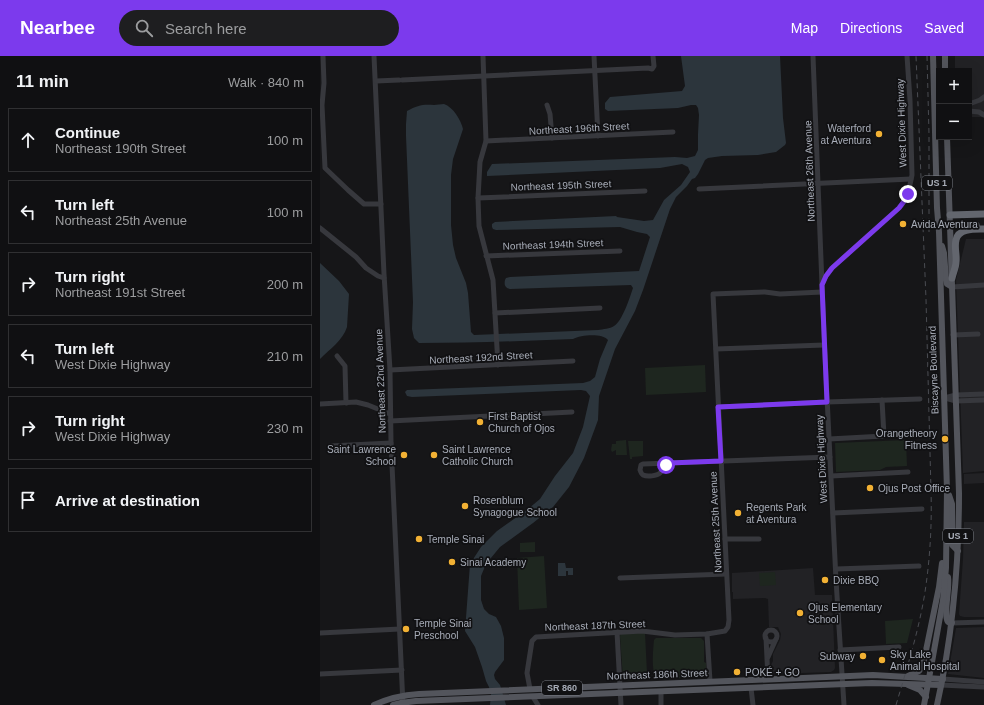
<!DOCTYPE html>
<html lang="en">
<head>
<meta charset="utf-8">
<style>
  body { margin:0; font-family:Arial,sans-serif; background:#1e1e20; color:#f1f3f6 }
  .controls { position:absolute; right:12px; top:12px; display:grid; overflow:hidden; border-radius:0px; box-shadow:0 4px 16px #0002 }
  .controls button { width:36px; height:36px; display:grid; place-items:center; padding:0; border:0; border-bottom:1px solid #303032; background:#101012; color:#f1f3f6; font:20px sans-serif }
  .stop { position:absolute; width:12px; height:12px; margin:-9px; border:3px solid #7c3aed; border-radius:50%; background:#fff }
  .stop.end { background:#7c3aed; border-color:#fff; box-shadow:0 1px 4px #0008 }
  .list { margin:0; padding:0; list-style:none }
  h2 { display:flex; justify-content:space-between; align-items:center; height:52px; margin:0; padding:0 16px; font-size:17px }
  h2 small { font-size:13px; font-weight:400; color:#9c9d9f }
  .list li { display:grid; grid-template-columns:26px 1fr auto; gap:12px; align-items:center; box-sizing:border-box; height:64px; margin:0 8px 8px; padding:0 8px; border:1px solid #303032; border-radius:0px }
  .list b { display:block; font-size:15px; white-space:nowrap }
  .list p { margin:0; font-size:13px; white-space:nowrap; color:#9c9d9f }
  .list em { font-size:13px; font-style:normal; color:#9c9d9f }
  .icon { flex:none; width:22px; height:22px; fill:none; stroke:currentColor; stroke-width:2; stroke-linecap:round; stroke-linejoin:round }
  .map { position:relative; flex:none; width:664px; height:649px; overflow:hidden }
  header { display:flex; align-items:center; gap:24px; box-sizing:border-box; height:56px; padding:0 20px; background:#7c3aed; color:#fff }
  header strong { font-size:19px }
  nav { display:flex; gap:22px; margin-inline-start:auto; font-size:14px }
  .search { width:280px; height:36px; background:#1e1e20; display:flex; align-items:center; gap:10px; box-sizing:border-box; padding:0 14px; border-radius:22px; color:#9c9d9f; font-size:15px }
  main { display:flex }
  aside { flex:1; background:#101012 }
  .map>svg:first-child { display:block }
</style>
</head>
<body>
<header>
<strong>Nearbee</strong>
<div class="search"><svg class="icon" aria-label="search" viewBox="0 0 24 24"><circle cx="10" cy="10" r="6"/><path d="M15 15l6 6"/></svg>Search here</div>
<nav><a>Map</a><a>Directions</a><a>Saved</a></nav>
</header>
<main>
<aside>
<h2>11 min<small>Walk · 840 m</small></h2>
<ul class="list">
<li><svg class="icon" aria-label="ahead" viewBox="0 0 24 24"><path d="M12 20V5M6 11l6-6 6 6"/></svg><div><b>Continue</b><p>Northeast 190th Street</p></div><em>100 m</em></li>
<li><svg class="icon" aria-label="left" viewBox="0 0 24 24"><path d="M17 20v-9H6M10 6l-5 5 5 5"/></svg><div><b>Turn left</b><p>Northeast 25th Avenue</p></div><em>100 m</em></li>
<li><svg class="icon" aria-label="right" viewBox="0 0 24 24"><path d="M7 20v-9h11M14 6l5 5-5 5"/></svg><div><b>Turn right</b><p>Northeast 191st Street</p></div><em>200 m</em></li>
<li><svg class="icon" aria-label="left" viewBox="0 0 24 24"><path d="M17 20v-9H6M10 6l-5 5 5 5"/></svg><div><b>Turn left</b><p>West Dixie Highway</p></div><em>210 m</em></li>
<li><svg class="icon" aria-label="right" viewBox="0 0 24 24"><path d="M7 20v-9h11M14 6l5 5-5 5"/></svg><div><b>Turn right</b><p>West Dixie Highway</p></div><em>230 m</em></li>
<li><svg class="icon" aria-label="arrive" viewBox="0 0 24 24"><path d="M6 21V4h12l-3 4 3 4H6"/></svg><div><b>Arrive at destination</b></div></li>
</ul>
</aside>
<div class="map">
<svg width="664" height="649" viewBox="0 0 664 649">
  <rect width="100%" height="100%" fill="#161618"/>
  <!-- built -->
  <g fill="#222225">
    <polygon points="635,0 664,0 664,61 649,61 649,15 635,15"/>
    <polygon points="646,183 664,183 664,415 643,417 636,224"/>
    <polygon points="664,417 664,427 644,428 644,418"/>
    <polygon points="644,466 664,466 664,561 644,561 640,560 639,558 643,503"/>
    <polygon points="493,512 495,539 512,539 515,612 514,614 511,616 454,618 452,614 451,609 453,605 453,598 460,584 461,578 458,571 449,571 448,543 445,542 413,543 413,536 412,536 412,517"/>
    <polygon points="664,571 664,622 628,618 636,572"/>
  </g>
  <!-- green -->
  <g fill="#1e261f">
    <polygon points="385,309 386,336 326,339 325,312"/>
    <polygon points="306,384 307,399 296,399 296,394 292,396 291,394 292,388 296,388 296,385"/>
    <polygon points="586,384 587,410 566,411 560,414 516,416 515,387"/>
    <polygon points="308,385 323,385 323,400 312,401 312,403 310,403"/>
    <polygon points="215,486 215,496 200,496 200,487"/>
    <polygon points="224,500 227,552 199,554 197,502"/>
    <polygon points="455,516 456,529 440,530 439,517"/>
    <polygon points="593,563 587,587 566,588 565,565"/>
    <polygon points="301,577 325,577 327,617 326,623 304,625 303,623 300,580"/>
    <path d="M336 582H381L384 585V606L386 607V620L383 621 340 623 336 622C331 613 333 595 334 584Z"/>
  </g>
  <!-- water -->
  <g fill="#2c353c">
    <path d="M361 0H460L463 62 466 87 465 89 456 96 438 99 402 100 388 102 385 104 378 118 375 122 372 123 367 130 356 141 350 153 323 234 315 255 295 293 279 340 278 364 264 402 249 431 233 451 213 467 180 491 166 508 161 520V544L164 553 169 558 176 561 181 570 184 582V604L175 616 174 619 175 623 180 629 186 649H170L171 638 169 631 166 625 162 611 155 591 145 575 150 508 161 491 177 475 208 453 220 443 235 420 253 397 263 371 270 340 266 335 261 334 92 341 87 340 85 336 87 334 263 327 270 325 275 321 280 303 288 284C282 277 261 279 253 283 202 285 151 287 99 287L94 282 92 273 93 246 86 80V68L87 55C98 49 103 48 114 49 117 49 121 48 124 48 133 51 141 64 143 73L133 103 131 119V169L133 189 136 202 146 227 148 237 151 276 154 279 278 274C283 273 290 273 294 270 302 266 310 241 313 232L311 229 190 233C185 232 184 229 185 224L186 222 190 221 319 215 330 181 327 178 317 176 300 171 176 174 173 173 172 171V168L175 166 296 160 297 161 324 165 333 164 344 144 361 129 370 116 368 111 362 108 340 112 167 120V116L172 108 355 101 367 102 375 100 378 94V78L379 59 378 52 376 49H371L358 52 288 55 285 53V47L290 41 362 35 365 30Z"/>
    <path d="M0 207 19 225 29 238 27 271C23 284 10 293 0 303Z"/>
    <polygon points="238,507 245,507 246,512 253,512 253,519 248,519 248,515 246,515 246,520 238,520"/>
  </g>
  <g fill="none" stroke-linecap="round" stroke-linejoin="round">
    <!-- minor -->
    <g stroke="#37383d" stroke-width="5">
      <polyline points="3,0 4,27 2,49 5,112 28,134 44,148 61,148"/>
      <polyline points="54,0 64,218 70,314 71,387 83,649"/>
      <polyline points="163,0 166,85 160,106 158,142 159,170 173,224 178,309"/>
      <polyline points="274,0 278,80"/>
      <polyline points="493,0 504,280 516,524 524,649"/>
      <polyline points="82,24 328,12 332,13 334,10 333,0"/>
      <polyline points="56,25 79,24"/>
      <polyline points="649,48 660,44 664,41"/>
      <polyline points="227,49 230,58 232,82"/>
      <polyline points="649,55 659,56 664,59"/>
      <polyline points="166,85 353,76"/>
      <polyline points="379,133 591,123"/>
      <polyline points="158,142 325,135"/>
      <polyline points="0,172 36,201 46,212 58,220 64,222"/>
      <polyline points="166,200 300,195"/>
      <polyline points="502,228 506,220 512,212 579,152 583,147 588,138 592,119 590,44 587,0"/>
      <polyline points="632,231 664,229"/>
      <polyline points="175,257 280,252"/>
      <polyline points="633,279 658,278"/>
      <polyline points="396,293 504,289"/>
      <polyline points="17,300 25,310 26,347"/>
      <polyline points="70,314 253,305"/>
      <polyline points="624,342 636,339 664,338"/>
      <polyline points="625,342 636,345 664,344"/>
      <polyline points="0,348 36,346 48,349 70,358"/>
      <polyline points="398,351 507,346 600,343"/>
      <polyline points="70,365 252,356"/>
      <polyline points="509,383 564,380 562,344"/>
      <polyline points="10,390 71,387"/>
      <path d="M349 407C341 412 344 412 340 417 337 420 327 421 323 419 321 418 321 416 320 414L321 409 323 408 349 407 510 401"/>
      <polyline points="511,420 588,416"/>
      <polyline points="513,457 602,453"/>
      <polyline points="405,483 439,483"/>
      <polyline points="516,513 599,510"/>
      <polyline points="300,522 406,518"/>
      <polyline points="632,567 664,566"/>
      <circle cx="451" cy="580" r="6"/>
      <polyline points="297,576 301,649"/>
      <polyline points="0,577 80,573"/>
      <polyline points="387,578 390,625"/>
      <polyline points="446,582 448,623"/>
      <polyline points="520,594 579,591"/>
      <polyline points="448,601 456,583"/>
      <polyline points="0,618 82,614"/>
      <polyline points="623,623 664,626"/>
      <polyline points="621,629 664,631"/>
      <polyline points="431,632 433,649"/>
      <polyline points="210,633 207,617 212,585 216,581 322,575 355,579 387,578 405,575 408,571 409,564 393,238 445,236 460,238 502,236"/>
      <polyline points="341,636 341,649"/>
      <polyline points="213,641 218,649"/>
    </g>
    <!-- major -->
    <g stroke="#53555c" stroke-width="6">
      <polyline points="625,0 625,15"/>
      <polyline points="622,190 624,197 626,224 627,228 632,231"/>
      <polyline points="629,439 632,448 632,489 638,495"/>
      <path d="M628 521C630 533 623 558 628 566L632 567"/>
      <polyline points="588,620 599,615 603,609 619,531 622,507"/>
      <polyline points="588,629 600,634 606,641"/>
      <path d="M54 649C69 642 83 639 99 638L553 619 623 623"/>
      <polyline points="73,649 81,647 96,645 552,627 621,629"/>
      <polyline points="604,649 612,606 623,544 626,512 627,434 619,176 617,152 613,0"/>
      <path d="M617 649C633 578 639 509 639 437L627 81"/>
    </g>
    <!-- highway -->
    <g stroke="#63666e" stroke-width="7">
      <polyline points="630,159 664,158"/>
      <polyline points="630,169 656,169"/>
      <path d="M632 222C633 217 636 211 636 206 637 199 634 191 636 184 638 172 655 173 664 173"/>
    </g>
    <!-- rail -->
    <g stroke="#4a4c52" stroke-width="1" stroke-dasharray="5 4" stroke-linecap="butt">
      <polyline points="607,0 609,78 609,177"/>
      <path d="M576 649C587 612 599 574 605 536 610 503 612 469 611 435L606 243 596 0"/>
    </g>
  </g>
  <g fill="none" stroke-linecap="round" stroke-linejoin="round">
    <!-- route -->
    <polyline stroke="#7c3aed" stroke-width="5" points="346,409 349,407 401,405 398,351 507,346 502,229 506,220 512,212 579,152 585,144 588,138"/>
  </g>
  <!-- markers -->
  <g fill="#f2b134" stroke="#111113" stroke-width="1.5">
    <circle cx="559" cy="78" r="4"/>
    <circle cx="583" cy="168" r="4"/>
    <circle cx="160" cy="366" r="4"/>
    <circle cx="625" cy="383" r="4"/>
    <circle cx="84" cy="399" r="4"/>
    <circle cx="114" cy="399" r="4"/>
    <circle cx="550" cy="432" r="4"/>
    <circle cx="145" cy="450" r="4"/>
    <circle cx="418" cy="457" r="4"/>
    <circle cx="99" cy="483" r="4"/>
    <circle cx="132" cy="506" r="4"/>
    <circle cx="505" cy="524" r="4"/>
    <circle cx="480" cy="557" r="4"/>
    <circle cx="86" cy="573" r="4"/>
    <circle cx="543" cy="600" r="4"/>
    <circle cx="562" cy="604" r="4"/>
    <circle cx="417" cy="616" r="4"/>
  </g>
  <g text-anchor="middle" stroke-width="3.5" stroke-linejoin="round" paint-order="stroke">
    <!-- shield labels -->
    <g fill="#111113" stroke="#7b7e86" stroke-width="1">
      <rect x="602" y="120" width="30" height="14" rx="3"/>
      <rect x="623" y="473" width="30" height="14" rx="3"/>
      <rect x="222" y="625" width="40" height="14" rx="3"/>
    </g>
    <g font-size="9" font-weight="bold" fill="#a8adb8">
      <text x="617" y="130">US 1</text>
      <text x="638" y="483">US 1</text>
      <text x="242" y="635">SR 860</text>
    </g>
    <!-- street labels -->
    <g font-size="10" fill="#a8adb8" stroke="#111113">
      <text transform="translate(581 67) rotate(-92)" y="4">West Dixie Highway</text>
      <text transform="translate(259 72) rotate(-3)" y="4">Northeast 196th Street</text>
      <text transform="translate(489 115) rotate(-92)" y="4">Northeast 26th Avenue</text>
      <text transform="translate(241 129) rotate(-2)" y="4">Northeast 195th Street</text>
      <text transform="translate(233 188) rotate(-2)" y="4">Northeast 194th Street</text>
      <text transform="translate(161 301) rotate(-3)" y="4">Northeast 192nd Street</text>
      <text transform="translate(613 314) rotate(-92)" y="4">Biscayne Boulevard</text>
      <text transform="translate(60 325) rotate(-92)" y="4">Northeast 22nd Avenue</text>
      <text transform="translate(501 403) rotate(-93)" y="4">West Dixie Highway</text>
      <text transform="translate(395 466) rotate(-93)" y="4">Northeast 25th Avenue</text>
      <text transform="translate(275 569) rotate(-2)" y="4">Northeast 187th Street</text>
      <text transform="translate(337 618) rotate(-2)" y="4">Northeast 186th Street</text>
    </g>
    <!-- poi labels -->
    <g font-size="10" fill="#a8adb8" stroke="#111113" text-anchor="start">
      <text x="551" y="76" text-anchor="end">Waterford<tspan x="551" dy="12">at Aventura</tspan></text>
      <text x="591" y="172">Avida Aventura</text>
      <text x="168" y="364">First Baptist<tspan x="168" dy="12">Church of Ojos</tspan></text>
      <text x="617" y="381" text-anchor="end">Orangetheory<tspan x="617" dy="12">Fitness</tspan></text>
      <text x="76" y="397" text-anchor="end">Saint Lawrence<tspan x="76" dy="12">School</tspan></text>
      <text x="122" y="397">Saint Lawrence<tspan x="122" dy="12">Catholic Church</tspan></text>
      <text x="558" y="436">Ojus Post Office</text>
      <text x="153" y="448">Rosenblum<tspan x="153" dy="12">Synagogue School</tspan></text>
      <text x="426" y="455">Regents Park<tspan x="426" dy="12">at Aventura</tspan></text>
      <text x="107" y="487">Temple Sinai</text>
      <text x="140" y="510">Sinai Academy</text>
      <text x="513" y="528">Dixie BBQ</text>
      <text x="488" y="555">Ojus Elementary<tspan x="488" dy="12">School</tspan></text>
      <text x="94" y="571">Temple Sinai<tspan x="94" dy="12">Preschool</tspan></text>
      <text x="570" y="602">Sky Lake<tspan x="570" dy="12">Animal Hospital</tspan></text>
      <text x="535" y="604" text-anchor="end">Subway</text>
      <text x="425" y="620">POKÉ + GO</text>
    </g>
  </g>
</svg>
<div class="controls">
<button>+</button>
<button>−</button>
</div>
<div class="stop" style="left:346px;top:409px"></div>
<div class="stop end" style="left:588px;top:138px"></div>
</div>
</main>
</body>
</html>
